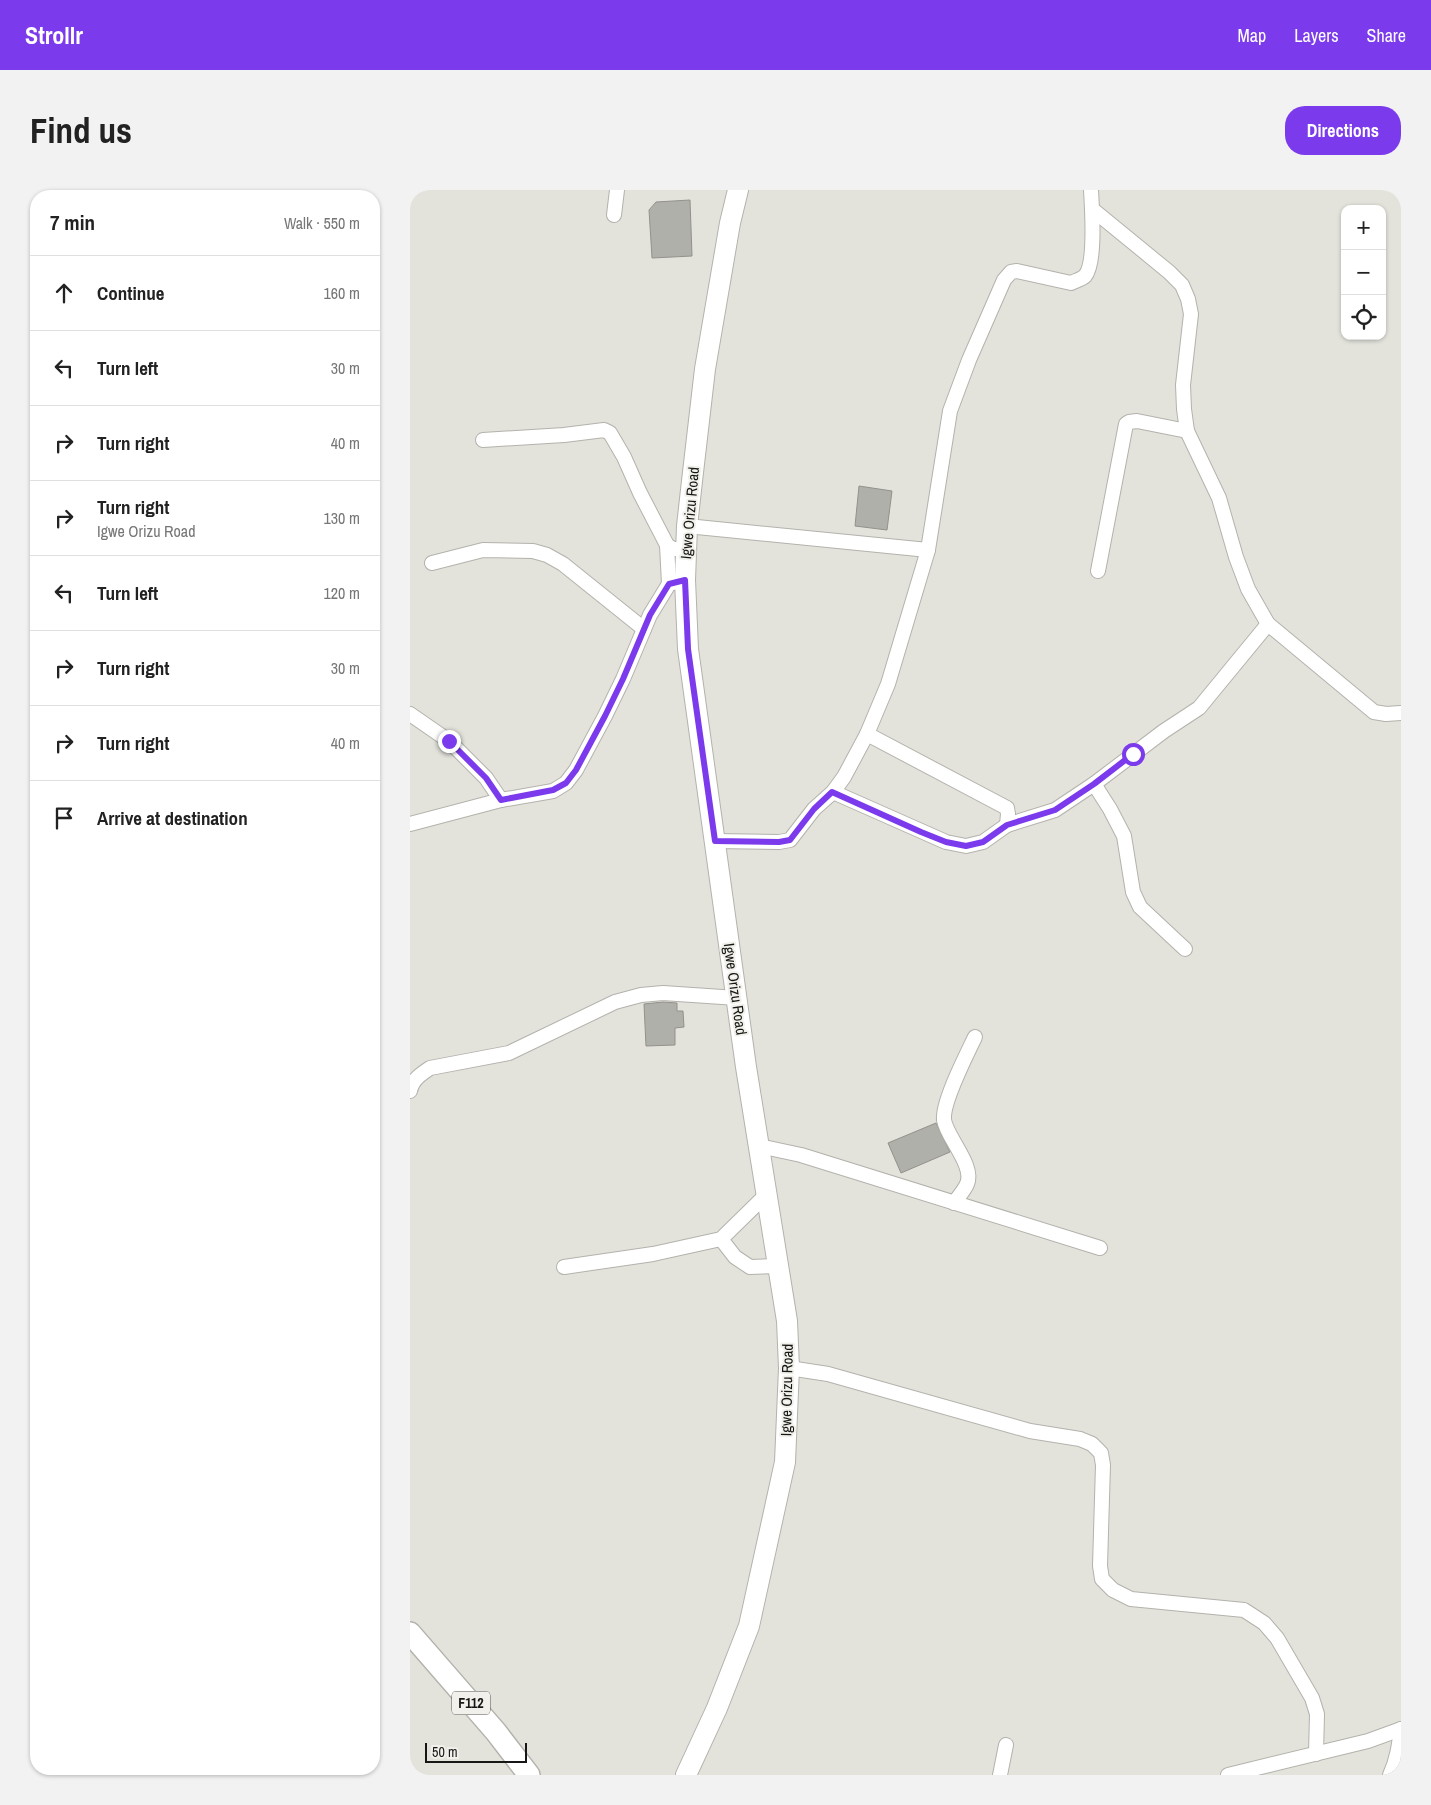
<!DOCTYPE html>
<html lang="en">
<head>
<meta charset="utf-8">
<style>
  body { margin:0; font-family:"Archivo Narrow",sans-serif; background:#f2f2f2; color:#222 }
  .controls { position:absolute; right:15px; top:15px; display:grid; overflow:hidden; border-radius:10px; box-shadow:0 1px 4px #0004 }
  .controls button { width:45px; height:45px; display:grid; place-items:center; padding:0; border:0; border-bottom:1px solid #e0e0e0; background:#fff; color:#222; font:25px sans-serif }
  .scale { position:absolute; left:15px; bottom:12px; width:102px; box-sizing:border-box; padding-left:5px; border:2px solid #161614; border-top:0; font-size:14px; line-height:18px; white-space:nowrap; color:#161614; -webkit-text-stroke:4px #f1f0ea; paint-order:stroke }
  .stop { position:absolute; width:15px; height:15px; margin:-11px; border:4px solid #7c3aed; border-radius:50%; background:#fff }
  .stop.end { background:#7c3aed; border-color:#fff; box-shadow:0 1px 5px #0008 }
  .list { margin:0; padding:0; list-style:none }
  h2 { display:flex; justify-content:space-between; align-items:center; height:65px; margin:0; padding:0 20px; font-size:21px }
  h2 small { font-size:16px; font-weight:400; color:#767676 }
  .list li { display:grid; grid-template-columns:32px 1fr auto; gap:15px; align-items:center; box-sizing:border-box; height:75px; padding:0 20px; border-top:1px solid #e0e0e0 }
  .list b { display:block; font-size:19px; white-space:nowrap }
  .list p { margin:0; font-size:16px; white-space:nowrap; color:#767676 }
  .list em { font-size:16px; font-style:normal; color:#767676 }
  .icon { flex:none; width:28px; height:28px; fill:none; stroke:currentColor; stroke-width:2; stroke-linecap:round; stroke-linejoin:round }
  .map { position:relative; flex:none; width:991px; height:1585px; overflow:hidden; border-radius:20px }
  header { display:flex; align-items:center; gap:30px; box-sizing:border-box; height:70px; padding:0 25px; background:#7c3aed; color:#fff }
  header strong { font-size:24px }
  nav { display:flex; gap:28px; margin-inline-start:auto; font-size:18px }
  .intro { display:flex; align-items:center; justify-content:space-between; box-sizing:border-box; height:120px; padding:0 30px }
  h1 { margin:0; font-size:35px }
  .button { padding:12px 22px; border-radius:20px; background:#7c3aed; color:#fff; font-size:18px; font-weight:700 }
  main { display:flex; gap:30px; padding:0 30px }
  aside { flex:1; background:#fff; border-radius:20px; box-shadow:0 1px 4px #0004 }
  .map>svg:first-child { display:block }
</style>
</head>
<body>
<header>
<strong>Strollr</strong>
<nav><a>Map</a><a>Layers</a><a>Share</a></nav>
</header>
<div class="intro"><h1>Find us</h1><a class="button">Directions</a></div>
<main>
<aside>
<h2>7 min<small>Walk · 550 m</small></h2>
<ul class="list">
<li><svg class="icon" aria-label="ahead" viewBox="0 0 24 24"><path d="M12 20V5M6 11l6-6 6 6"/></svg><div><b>Continue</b></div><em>160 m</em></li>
<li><svg class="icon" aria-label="left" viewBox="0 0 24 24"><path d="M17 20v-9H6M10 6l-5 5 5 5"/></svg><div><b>Turn left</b></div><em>30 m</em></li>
<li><svg class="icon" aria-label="right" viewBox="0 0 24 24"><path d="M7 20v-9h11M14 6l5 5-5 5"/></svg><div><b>Turn right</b></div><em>40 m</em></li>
<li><svg class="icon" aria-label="right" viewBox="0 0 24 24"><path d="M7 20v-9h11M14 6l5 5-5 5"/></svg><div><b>Turn right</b><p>Igwe Orizu Road</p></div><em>130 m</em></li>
<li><svg class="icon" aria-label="left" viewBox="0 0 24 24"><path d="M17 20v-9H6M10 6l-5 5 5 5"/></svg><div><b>Turn left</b></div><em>120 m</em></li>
<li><svg class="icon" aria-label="right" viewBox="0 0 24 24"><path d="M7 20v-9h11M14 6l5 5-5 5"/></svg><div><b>Turn right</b></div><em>30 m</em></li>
<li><svg class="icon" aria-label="right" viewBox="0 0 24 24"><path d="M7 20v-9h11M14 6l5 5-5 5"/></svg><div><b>Turn right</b></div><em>40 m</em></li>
<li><svg class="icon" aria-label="arrive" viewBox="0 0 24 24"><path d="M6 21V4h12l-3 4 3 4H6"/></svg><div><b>Arrive at destination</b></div></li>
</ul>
</aside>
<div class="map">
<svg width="991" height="1585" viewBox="0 0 991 1585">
  <rect width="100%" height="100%" fill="#e3e3dc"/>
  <!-- building -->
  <g fill="#b0b0aa" stroke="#92918b">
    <polygon points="280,10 282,66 242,68 239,20 246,12"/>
    <polygon points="449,296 482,301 477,340 445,336"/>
    <polygon points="253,812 267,813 267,821 273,821 274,837 265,838 265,855 236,856 234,814"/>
    <polygon points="526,933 540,962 491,983 478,953"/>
  </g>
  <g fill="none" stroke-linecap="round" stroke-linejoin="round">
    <!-- street casing -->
    <g stroke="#b3b2ac" stroke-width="16">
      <g id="street">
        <polyline points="682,19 759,82 772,95 778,109 781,124 773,195 774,219 777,241 809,308 826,367 838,399 858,434 964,522 976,524 991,523"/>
        <polyline points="204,25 207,0"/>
        <polyline points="73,250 154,245 194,240 200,243 214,267 230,303 257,355 263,359 276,359"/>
        <polyline points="277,336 518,360"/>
        <polyline points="257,355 259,394"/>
        <polyline points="22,373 73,360 123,361 137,365 153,374 234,439"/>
        <polyline points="688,381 716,234 719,232 727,231 777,241"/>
        <polyline points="0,524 39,551 76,588 91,610"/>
        <polyline points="457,544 597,618 598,624 597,635"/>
        <polyline points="684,594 700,619 714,646 723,702 730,717 775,759"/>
        <polyline points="423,602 536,652 556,656 573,652 597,635 645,620 684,594 754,541 789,518 858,434"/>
        <polyline points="0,634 91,610 143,601 156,593 166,580 195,526 213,489 240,425 259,394 275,390"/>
        <path d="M305 651 369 652 380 650 404 619 423 602 434 587 457 544 478 494 518 360 540 221 559 170 594 90 601 82 607 81 661 93C665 91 672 89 675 86 686 73 682 18 681 0"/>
        <path d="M0 901C2 890 11 884 20 878L99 863 205 812 231 805 253 803 327 808"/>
        <polyline points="349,956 391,965 690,1058"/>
        <path d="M544 1013C548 1007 554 1001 557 994 565 976 537 948 534 930 532 912 557 864 565 847"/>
        <polyline points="311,1049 325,1067 340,1077 369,1076"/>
        <polyline points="154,1077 243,1064 311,1049 357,1004"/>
        <polyline points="379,1178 418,1184 620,1241 670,1249 682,1254 691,1263 693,1275 690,1376 692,1389 703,1400 721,1409 834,1420 854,1433 867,1448 902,1508 907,1524 906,1564"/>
        <polyline points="590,1585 596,1555"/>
        <polyline points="818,1585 958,1551 991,1539"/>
        <path d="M980 1585C987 1570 989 1555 991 1539"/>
      </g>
    </g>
    <!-- secondary casing -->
    <g stroke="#b3b2ac" stroke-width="22">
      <polyline id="secondary" points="276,1585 307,1518 339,1436 375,1272 379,1178 377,1131 336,877 278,459 275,390 277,336 282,291 295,179 320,33 328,0"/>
    </g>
    <!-- primary casing -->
    <g stroke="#b3b2ac" stroke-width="24">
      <polyline id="primary" points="0,1443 86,1542 119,1585"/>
    </g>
    <!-- street -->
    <use href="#street" stroke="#fff" stroke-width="14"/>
    <!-- secondary -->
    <use href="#secondary" stroke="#fff" stroke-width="20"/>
    <!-- primary -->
    <use href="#primary" stroke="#fff" stroke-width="21"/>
  </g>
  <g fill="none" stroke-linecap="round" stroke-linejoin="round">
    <!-- route -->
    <polyline stroke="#7c3aed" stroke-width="6" points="39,551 76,588 91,610 143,600 156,593 166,580 195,526 213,489 240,425 259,394 275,390 278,459 305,651 369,652 380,650 404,619 422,602 511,642 536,652 556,656 573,652 597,635 645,620 684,594 723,564"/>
  </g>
  <g text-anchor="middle" stroke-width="4" stroke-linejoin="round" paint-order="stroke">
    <!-- shield labels -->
    <rect fill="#f1f0ea" stroke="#585754" stroke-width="1" x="42" y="1501.5" width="38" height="23" rx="4"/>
    <g font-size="14" font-weight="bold" fill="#161614">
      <text x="61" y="1518">F112</text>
    </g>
    <!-- street labels -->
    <g font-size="15" fill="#161614" stroke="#f1f0ea">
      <text transform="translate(280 323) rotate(-85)" y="5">Igwe Orizu Road</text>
      <text transform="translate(325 799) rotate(82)" y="5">Igwe Orizu Road</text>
      <text transform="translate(377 1200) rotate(-89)" y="5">Igwe Orizu Road</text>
    </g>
  </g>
</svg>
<div class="controls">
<button>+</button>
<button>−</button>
<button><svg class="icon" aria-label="locate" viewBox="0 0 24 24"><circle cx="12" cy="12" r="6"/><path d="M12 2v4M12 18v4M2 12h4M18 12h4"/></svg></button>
</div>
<div class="scale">50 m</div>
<div class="stop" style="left:723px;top:564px"></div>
<div class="stop end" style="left:39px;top:551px"></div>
</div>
</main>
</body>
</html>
